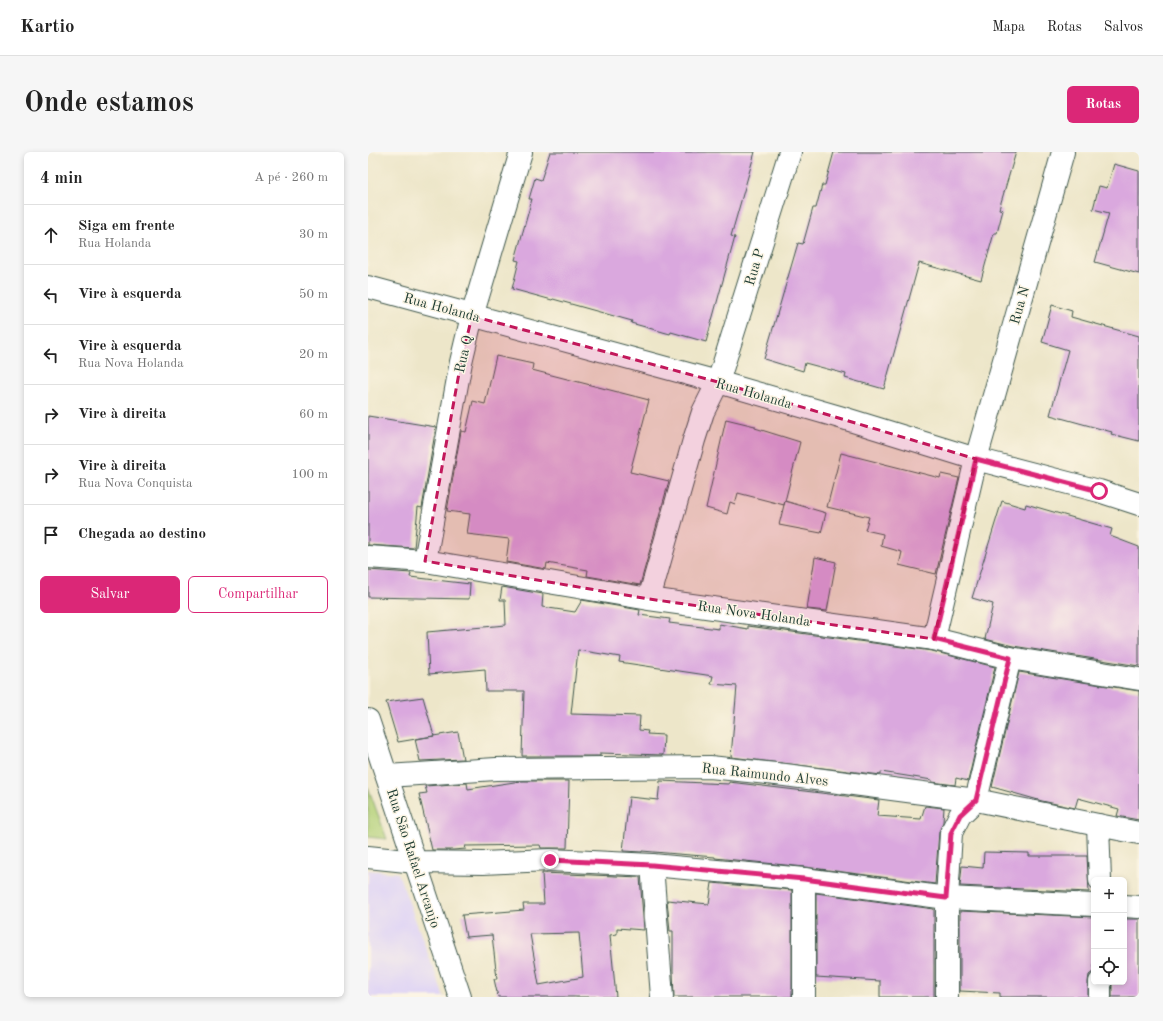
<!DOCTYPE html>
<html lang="pt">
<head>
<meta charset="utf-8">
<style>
  body { margin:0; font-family:"Old Standard TT",serif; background:#f6f6f6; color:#222 }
  .controls { position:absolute; right:12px; bottom:12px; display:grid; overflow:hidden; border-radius:6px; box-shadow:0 2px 6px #0003 }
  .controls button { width:36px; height:36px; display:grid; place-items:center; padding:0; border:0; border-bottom:1px solid #e0e0e0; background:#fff; color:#222; font:20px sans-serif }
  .stop { position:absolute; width:12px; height:12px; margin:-9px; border:3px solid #db2777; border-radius:50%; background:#fff }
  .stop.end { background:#db2777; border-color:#fff; box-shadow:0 1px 4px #0008 }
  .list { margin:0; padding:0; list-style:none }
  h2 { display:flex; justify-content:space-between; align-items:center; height:52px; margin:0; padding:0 16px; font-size:17px }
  h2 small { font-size:13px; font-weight:400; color:#767676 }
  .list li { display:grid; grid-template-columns:26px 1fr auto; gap:12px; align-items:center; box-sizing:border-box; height:60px; padding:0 16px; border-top:1px solid #e0e0e0 }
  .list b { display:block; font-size:15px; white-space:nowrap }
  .list p { margin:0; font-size:13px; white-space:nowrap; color:#767676 }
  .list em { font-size:13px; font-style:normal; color:#767676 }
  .actions { display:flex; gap:8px; padding:12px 16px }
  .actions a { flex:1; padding:9px 0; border:1px solid #db2777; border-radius:6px; text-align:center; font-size:14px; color:#db2777 }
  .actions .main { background:#db2777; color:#fff }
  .icon { flex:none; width:22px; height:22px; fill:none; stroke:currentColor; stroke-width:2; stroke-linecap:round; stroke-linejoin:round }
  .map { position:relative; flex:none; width:771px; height:845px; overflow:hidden; border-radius:6px }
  header { display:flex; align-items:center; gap:24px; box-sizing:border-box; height:56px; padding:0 20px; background:#fff; border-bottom:1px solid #e0e0e0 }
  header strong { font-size:19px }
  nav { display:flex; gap:22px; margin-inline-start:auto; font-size:14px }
  .intro { display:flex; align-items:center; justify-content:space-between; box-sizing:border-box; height:96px; padding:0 24px }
  h1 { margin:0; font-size:28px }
  .button { padding:10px 18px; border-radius:6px; background:#db2777; color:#fff; font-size:14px; font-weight:700 }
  main { display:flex; gap:24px; padding:0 24px }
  aside { flex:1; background:#fff; border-radius:6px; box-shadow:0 2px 6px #0003 }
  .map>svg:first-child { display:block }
</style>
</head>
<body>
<header>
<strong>Kartio</strong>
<nav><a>Mapa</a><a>Rotas</a><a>Salvos</a></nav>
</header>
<div class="intro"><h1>Onde estamos</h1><a class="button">Rotas</a></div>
<main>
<aside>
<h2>4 min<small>A pé · 260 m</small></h2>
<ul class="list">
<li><svg class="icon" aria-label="ahead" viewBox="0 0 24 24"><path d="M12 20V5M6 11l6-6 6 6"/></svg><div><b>Siga em frente</b><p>Rua Holanda</p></div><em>30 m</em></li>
<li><svg class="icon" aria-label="left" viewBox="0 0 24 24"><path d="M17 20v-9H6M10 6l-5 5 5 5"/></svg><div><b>Vire à esquerda</b></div><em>50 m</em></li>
<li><svg class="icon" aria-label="left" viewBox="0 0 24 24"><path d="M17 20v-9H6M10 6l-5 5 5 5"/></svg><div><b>Vire à esquerda</b><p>Rua Nova Holanda</p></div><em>20 m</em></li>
<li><svg class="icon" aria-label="right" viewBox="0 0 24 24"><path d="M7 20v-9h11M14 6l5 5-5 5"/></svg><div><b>Vire à direita</b></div><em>60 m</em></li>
<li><svg class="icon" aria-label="right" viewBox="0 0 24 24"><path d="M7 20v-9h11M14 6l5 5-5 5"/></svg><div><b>Vire à direita</b><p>Rua Nova Conquista</p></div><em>100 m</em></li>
<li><svg class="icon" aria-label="arrive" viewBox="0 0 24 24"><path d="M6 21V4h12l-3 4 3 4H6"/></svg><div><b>Chegada ao destino</b></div></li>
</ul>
<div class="actions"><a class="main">Salvar</a><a>Compartilhar</a></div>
</aside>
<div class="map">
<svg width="771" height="845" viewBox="0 0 771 845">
  <rect width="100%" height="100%" fill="#fcf5e5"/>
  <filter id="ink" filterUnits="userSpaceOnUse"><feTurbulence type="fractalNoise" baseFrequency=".025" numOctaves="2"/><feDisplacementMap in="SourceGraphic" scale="8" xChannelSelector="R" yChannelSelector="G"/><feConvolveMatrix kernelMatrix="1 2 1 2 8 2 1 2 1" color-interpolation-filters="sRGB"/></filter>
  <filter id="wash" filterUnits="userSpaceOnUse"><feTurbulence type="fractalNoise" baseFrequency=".012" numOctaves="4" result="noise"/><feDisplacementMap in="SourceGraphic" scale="16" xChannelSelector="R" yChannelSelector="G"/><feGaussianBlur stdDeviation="0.9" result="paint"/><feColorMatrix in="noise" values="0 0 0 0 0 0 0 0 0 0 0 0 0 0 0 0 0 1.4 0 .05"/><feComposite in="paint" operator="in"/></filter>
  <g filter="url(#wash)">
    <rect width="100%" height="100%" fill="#ede6c9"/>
    <!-- built -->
    <polygon fill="#dfd4f5" points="0,718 30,721 76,845 0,845"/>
    <!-- green -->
    <polygon fill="#b2d077" stroke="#688656" points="0,635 19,687 0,685"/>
    <g id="blocks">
      <!-- building -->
      <g fill="#daa8de" fill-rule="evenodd">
        <polygon points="182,0 387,0 363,84 367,85 338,190 303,180 302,182 263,171 264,169 185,147 184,148 144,137 151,109 147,108 164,47 161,47 167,26 173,28"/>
        <polygon points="466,0 648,0 631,57 635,58 629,81 626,81 613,128 551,111 516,237 477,226 478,222 437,211 435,219 396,207 430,91 435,92 445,56 448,56 454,33 457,33"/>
        <polygon points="746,12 771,19 771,122 727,110 741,61 725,57 731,34 739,36"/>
        <polygon points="684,153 704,159 703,165 771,184 771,289 743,282 744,280 682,263 700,198 674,190"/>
        <polygon points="128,204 165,212 164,218 281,248 262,320 301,329 272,433 219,424 220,418 179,411 178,417 138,410 141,387 99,382 102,362 79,359 93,279 98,280 105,249 117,252"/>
        <polygon points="0,264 68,275 54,356 50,355 46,396 0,393"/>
        <polygon points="358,267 387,274 387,276 432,290 416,353 370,341 367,352 362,350 359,362 338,356"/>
        <polygon points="473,301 572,326 573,322 591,326 568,422 531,413 534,400 513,394 515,382 497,378 501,365 459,355"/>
        <polygon points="417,349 458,361 453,381 411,373"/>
        <polygon points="634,349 657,356 658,352 744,377 742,384 771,395 771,514 645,494 617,487 625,452 604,446"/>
        <polygon points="447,405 468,410 459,459 439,457"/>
        <polygon points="0,418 43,421 42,425 102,432 101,447 0,445"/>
        <polygon points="134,435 175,442 174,455 207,460 214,448 272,458 271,463 302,467 301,471 351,477 351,472 380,477 380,474 564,499 627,515 600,629 588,626 587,633 564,630 564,628 513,620 513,623 363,605 369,534 343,532 345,524 251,510 252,505 210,498 203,562 272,564 271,578 280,579 279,582 296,583 295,603 232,601 232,604 154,604 156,539 118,539 117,517 61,522 59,480 138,473 137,448 132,448"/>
        <polygon points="651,520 771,539 771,668 749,664 751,657 710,646 707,656 674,649 624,635"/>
        <polygon points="55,545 66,584 30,590 18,550"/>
        <polygon points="90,580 95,607 52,609 47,587"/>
        <polygon points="153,629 201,629 199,696 173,696 172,693 97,694 98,697 85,698 64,698 51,642 59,641 57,634 99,631 100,637"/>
        <polygon points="292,629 361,632 361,630 511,648 509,664 553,667 557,654 576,656 575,670 571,680 567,732 437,715 347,706 347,705 274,699 274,700 255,699 261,645 290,648"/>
        <polygon points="616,700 661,701 661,704 719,704 721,740 592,734 594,714 615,716"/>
        <path d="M174 721 272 725 276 778 249 776V782L242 783 248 845H130L126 827H129L124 783 98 785 94 763 156 758 155 752H176ZM211 781 215 825 171 833 162 782Z"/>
        <polygon points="344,731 424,738 424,845 306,845 305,819 305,779 302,779 299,748 341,752"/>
        <polygon points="448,741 566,757 566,845 512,845 512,829 448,825"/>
        <polygon points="592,759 726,765 726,819 721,823 720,830 720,845 632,845 632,841 592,839"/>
        <polygon points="756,767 771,767 771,845 744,845 744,830 756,830"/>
      </g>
    </g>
  </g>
  <g filter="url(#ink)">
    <use href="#blocks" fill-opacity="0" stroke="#3e564a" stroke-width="1"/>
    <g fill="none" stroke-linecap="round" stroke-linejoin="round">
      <!-- minor casing -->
      <g stroke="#3e564a" stroke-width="24">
        <g id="minor">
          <polyline points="0,135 350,230 475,266 608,307 731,339 771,352"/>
          <polyline points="0,405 57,409 281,447 566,487 642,506 771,527"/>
          <polyline points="57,409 93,210 104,164 153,0"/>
          <polyline points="281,447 326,288 335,260 350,230 422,0"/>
          <polyline points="566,487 608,307 695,0"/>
          <polyline points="0,568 92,845"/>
          <polyline points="19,624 128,617 342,615 417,623 608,648 730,673 771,681"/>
          <polyline points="730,673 732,728"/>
          <polyline points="0,705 48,710 115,711 182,708 284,713 436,727 579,746 726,753"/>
          <polyline points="284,713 294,845"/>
          <polyline points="756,754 771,755"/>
          <polyline points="436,845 436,727"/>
          <polyline points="579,845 579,746 583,681 592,663 608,648 642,506"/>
          <polyline points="732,845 732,830"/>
        </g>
      </g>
      <!-- minor -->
      <use href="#minor" stroke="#fff" stroke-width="22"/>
    </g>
  </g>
  <g fill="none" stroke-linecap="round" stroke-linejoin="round" filter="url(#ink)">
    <!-- route -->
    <polyline stroke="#db2777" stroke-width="5" points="182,708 284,713 436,727 578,746 583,681 592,663 608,648 642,506 566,487 608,307 731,339"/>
  </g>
  <!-- marked area -->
  <path fill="#c2185b" fill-opacity="0.2" stroke="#c2185b" stroke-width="3" stroke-dasharray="8 5" stroke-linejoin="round" d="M104 164 350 230 608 307 566 487 281 447 57 409 93 210Z"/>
  <g text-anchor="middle" stroke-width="3" stroke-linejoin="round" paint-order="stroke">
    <!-- street labels -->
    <g font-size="14" fill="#1f3d34" stroke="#fcf5e5">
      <text transform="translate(386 115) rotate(-73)" y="5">Rua P</text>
      <text transform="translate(651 153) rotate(-74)" y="5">Rua N</text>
      <text transform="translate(74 155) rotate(15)" y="5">Rua Holanda</text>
      <text transform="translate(95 202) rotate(-77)" y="5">Rua Q</text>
      <text transform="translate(386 241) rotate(16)" y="5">Rua Holanda</text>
      <text transform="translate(386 461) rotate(8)" y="5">Rua Nova Holanda</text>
      <text transform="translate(397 622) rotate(6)" y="5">Rua Raimundo Alves</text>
      <text transform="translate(46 706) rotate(72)" y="5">Rua São Rafael Arcanjo</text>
    </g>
  </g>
</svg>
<div class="controls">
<button>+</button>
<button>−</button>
<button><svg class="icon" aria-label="locate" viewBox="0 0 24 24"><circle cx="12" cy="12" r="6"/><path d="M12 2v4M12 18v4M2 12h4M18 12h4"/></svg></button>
</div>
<div class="stop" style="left:731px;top:339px"></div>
<div class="stop end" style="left:182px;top:708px"></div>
</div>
</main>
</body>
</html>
